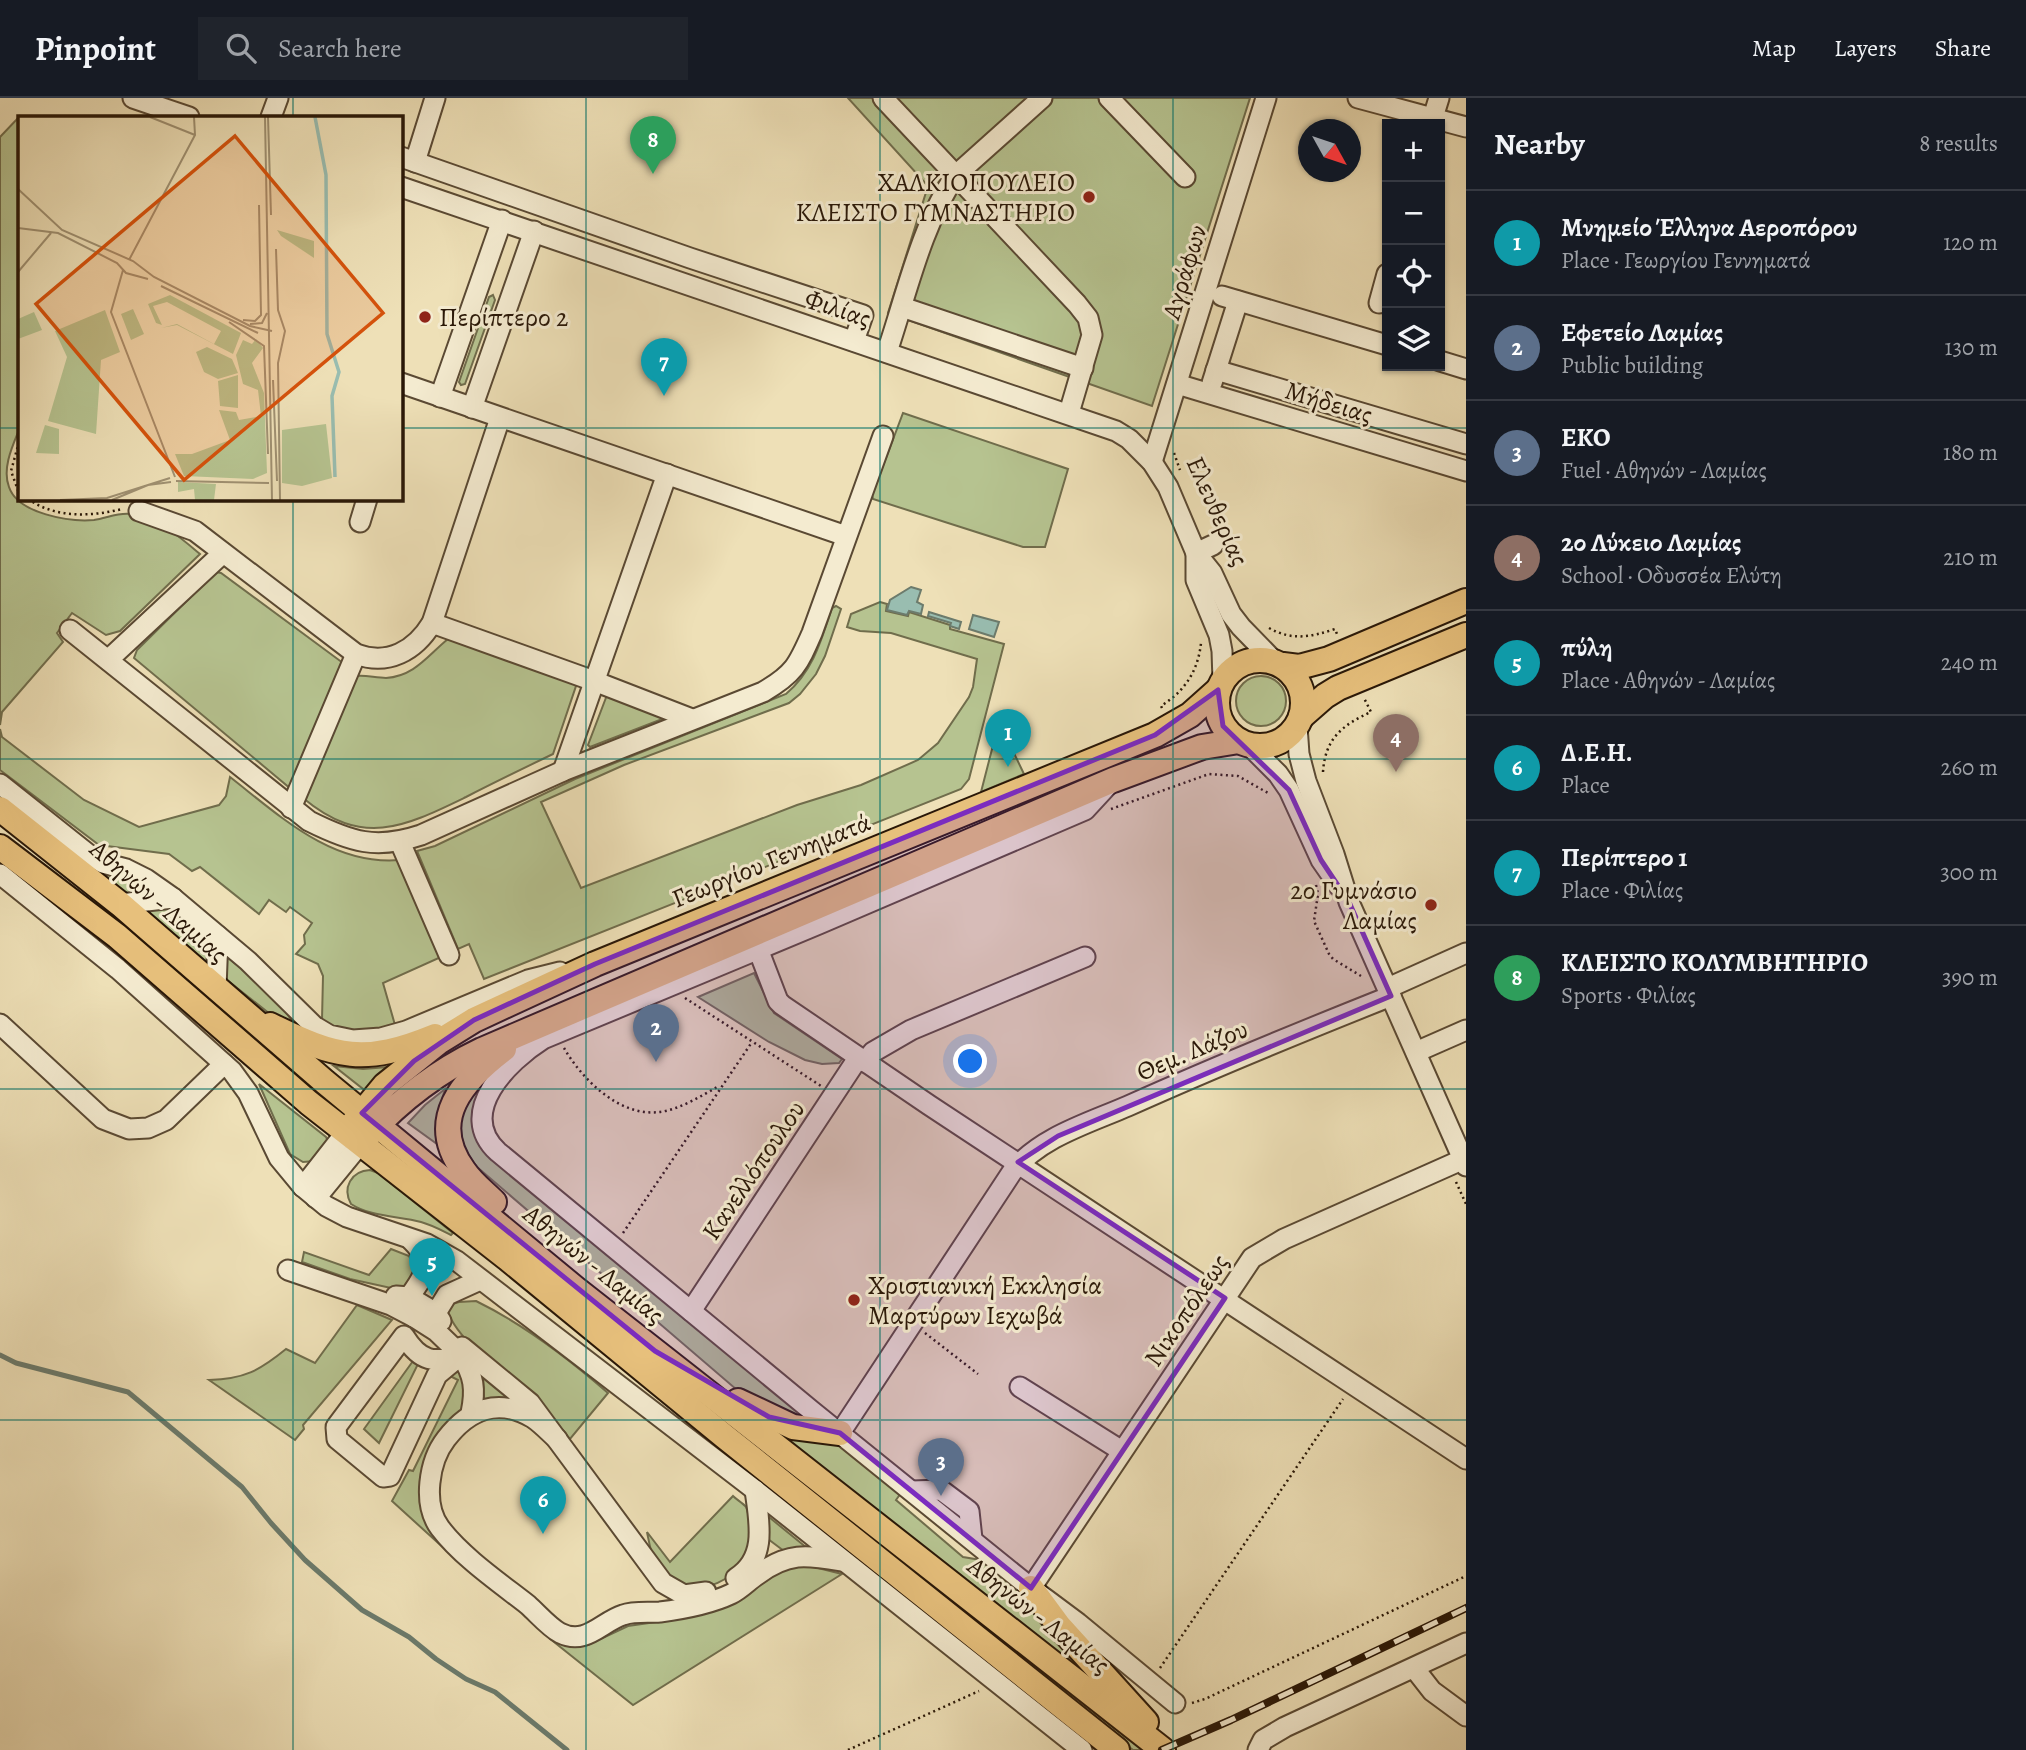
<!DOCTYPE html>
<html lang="en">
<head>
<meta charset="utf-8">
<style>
  body { margin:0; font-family:Alegreya,serif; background:#20242c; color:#f1f3f6 }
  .controls { position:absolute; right:21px; top:21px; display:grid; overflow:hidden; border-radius:0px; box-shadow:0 2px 5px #0004 }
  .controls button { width:63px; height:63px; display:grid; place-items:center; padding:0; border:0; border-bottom:2px solid #363941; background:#171b24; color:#f1f3f6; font:35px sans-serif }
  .compass { position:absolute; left:1298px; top:21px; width:63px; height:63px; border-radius:50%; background:#171b24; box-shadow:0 2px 5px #0004; rotate:130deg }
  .you { position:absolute; left:971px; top:964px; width:24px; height:24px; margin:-18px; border:5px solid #fff; border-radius:50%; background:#1a73e8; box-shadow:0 0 0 10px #1a73e833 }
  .badge { display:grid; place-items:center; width:46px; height:46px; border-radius:50%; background:#c59692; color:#fff; font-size:23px; font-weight:700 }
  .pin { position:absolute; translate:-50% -58px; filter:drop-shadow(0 2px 4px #0008) }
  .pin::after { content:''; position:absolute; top:37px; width:24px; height:21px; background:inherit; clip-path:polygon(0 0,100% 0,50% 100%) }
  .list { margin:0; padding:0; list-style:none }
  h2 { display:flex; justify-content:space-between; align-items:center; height:91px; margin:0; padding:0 28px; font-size:30px }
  h2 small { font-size:23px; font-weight:400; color:#9ea1a6 }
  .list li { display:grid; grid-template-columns:46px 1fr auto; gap:21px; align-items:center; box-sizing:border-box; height:105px; padding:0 28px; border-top:2px solid #363941 }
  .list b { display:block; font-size:26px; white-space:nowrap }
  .list p { margin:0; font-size:23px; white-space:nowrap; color:#9ea1a6 }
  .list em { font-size:23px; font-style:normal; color:#9ea1a6 }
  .icon { flex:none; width:38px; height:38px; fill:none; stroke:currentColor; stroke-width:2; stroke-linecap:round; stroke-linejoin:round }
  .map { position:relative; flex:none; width:1466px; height:1652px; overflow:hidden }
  header { display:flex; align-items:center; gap:42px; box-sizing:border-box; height:98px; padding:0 35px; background:#171b24; border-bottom:2px solid #363941 }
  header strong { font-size:33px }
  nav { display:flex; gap:38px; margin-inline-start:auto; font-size:24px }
  .search { width:490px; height:63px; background:#20242c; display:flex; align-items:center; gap:18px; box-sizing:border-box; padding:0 24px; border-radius:0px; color:#9ea1a6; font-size:26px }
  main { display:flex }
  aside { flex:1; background:#171b24 }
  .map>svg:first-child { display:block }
</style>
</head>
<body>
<header>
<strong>Pinpoint</strong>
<div class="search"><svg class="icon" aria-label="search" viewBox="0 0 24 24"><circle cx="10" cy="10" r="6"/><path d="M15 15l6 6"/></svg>Search here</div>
<nav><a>Map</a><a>Layers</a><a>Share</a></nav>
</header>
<main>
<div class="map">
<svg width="1466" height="1652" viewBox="0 0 1466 1652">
  <rect width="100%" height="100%" fill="#eee0b7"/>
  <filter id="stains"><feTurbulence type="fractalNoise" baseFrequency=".00286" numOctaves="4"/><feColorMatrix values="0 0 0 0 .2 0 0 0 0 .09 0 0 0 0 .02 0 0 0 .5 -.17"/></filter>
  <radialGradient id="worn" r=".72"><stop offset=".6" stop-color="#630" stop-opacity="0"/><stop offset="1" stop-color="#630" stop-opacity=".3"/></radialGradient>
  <!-- green -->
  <g fill="#b6c390" stroke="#706d4c" stroke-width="2">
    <polygon points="848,0 1250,0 1152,308 888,215 928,88"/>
    <path d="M19 19V332C12 349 2 371 9 389 18 416 70 424 94 422 107 420 119 414 131 416 157 419 181 440 200 456L120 533 106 537 72 515 57 535 63 544 2 614 0 627V39Z"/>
    <polygon points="493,197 495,202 465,286 461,287 459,284 489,199"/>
    <polygon points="903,315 1068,371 1045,449 1023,449 873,401 872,397"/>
    <polygon points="216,474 221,475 343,565 291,691 134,560 137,552"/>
    <path d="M880 504 887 506 886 513 908 518 909 514 950 527V531L1004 546 969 681 961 691 484 881 469 846 458 851 417 753 435 748 575 681 786 596C813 573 821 543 832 510L836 508 841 511 825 558 816 576 800 596 789 605 624 667 541 704 581 790 797 707 861 687 918 662 938 645 969 599 973 589 977 561 891 535 860 533 847 529 851 516Z"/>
    <path d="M448 541 577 585 553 656C524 670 495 684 466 699 404 729 363 750 303 700V697L357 578C366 577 376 580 386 580 415 578 428 557 448 541Z"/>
    <circle cx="1261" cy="603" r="25"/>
    <polygon points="607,597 665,620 590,649 588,647"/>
    <polygon points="999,624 1024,676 981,694"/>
    <path d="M0 631 2 639 84 702 139 729 219 707 226 698 230 679C280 718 332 768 400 762L441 859 383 885 395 927C373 933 339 939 322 922L323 878 318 866 296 856 305 846 304 837 312 825 290 809 286 814 269 802 259 816 200 769 192 773 169 756 99 747 0 672Z"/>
    <polygon points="82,765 122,775 149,796 128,800"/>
    <polygon points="144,809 170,811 205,841 208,844 209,865 206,865 143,814"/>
    <polygon points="227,859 274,896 302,938 280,924 227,882 225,860"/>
    <polygon points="754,875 774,915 842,961 839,965 822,966 805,962 769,944 698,899"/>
    <polygon points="334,968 363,971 388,969 367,994"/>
    <path d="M487 982C478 1006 464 1031 484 1053L812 1324 737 1292 477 1069C453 1040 454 1005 487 982Z"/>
    <polygon points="259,986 326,1039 328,1043 315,1063 303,1064 290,1056"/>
    <polygon points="445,991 441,1005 439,1046 437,1046 408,1025 425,1007"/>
    <path d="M370 1072 378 1075 453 1135 451 1137C441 1132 432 1127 421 1124 398 1118 371 1119 351 1106 342 1090 351 1073 370 1072Z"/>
    <polygon points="391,1151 409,1158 416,1171 412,1185 400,1192 350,1181 302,1164 304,1154 369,1177"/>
    <path d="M476 1203C523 1226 568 1260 608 1295L570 1341C559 1328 549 1314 536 1303 510 1279 454 1243 446 1208L459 1204Z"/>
    <path d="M357 1207 392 1222 303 1327 304 1331 295 1342 209 1282C244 1281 259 1273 286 1251L315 1265Z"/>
    <polygon points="637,1248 1147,1652 1133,1652 631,1256"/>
    <polygon points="413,1263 418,1266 379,1345 364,1331"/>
    <polygon points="452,1270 469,1273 465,1312 429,1365 448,1454 392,1403 409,1372 413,1373 458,1282 448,1277"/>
    <polygon points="483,1277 519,1300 493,1303 484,1301"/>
    <polygon points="764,1323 830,1343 847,1351 901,1395 896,1402 963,1459 987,1463 1017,1488 1117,1601"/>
    <path d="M733 1398C737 1402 743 1405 746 1409 748 1413 749 1420 750 1425 762 1480 683 1516 656 1466 651 1457 649 1444 647 1434L670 1464Z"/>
    <polygon points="764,1415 807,1450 784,1453 768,1441"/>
    <polygon points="791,1468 810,1468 842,1476 633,1607 549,1540 588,1547 628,1528 677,1521 715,1510 771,1474"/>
  </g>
  <!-- water -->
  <g fill="#99bdb0" stroke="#6c7b6c" stroke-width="2">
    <polygon points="911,489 921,492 917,504 923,507 921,516 909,513 907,517 887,512 890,502"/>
    <polygon points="929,514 961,524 959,531 950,528 951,525 928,518"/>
    <polygon points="973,517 999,524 994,539 969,531"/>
  </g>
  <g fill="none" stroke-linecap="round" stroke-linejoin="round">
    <!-- stream -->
    <polyline stroke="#6c7b6c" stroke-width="5" points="0,1257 16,1265 128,1294 242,1389 271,1425 305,1462 362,1512 409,1539 436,1561 466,1581 495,1594 567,1652"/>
    <!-- minor casing -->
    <g stroke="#5a4933" stroke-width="23">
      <g id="minor">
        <polyline points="133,0 189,19"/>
        <polyline points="883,0 1077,206 1088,220 1092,237 1069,315"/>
        <polyline points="1109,0 1185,79"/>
        <polyline points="1358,0 1466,29"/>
        <polyline points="271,19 278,0"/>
        <polyline points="1431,26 1439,0"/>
        <polyline points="401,59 690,160 863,217 854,243"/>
        <polyline points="415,64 435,0"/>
        <polyline points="401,89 1116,333 1129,341 1152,364 1168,389 1196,455 1212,475 1231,516 1241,529 1275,564"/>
        <polyline points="1222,198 1387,247"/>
        <polyline points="1379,205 1387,176"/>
        <polyline points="902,209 1083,270"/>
        <path d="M887 254C906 198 922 125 956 77L1042 0"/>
        <polyline points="1440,263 1466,271"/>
        <polyline points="1216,272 1466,346"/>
        <polyline points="401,285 846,438"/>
        <polyline points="1212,285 1238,203"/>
        <polyline points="1177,286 1466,373"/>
        <polyline points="440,299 502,122"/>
        <polyline points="472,310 534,133"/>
        <polyline points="1152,364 1266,0"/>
        <path d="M139 413 195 433 356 556C388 568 415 553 432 525L500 320"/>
        <polyline points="360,424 367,401"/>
        <polyline points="1196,455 1196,482 1219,537 1222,553 1223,583"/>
        <polyline points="1196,455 1213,447"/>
        <polyline points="432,525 594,583 692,621"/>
        <path d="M70 532 309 723C351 744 376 752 421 737L563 673 763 594C794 576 798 567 812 535L883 338"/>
        <polyline points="108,562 223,455"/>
        <polyline points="1297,628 1299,656 1306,683 1334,756 1349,804 1466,1068"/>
        <polyline points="1248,646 1278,676 1289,692 1321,762 1339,788"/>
        <polyline points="563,673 667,376"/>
        <polyline points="0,686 88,756 103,765 126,771 146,781 173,800 248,863 314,928 329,937 353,942 381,940 406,933 528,882 560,874"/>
        <path d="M1109 686 1085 712 819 826 543 941C508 963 455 1015 498 1054L812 1313 1031 1490 1078 1525 1175 1605"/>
        <polyline points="291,710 356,556"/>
        <polyline points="400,744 449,857"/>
        <polyline points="0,776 118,871 232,973 248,995 279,1060 303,1089 326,1108 347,1119 427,1146 457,1163 755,1392 1082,1652"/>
        <polyline points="120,806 173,800"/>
        <polyline points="758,851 778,903 782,907 929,1007 1466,1361"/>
        <polyline points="1388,890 1466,855"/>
        <polyline points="216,891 218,838"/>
        <polyline points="0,926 103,1021 129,1031 148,1030 166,1022 224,966"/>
        <polyline points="1416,954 1466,932"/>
        <polyline points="865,964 873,954 911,932 1085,859"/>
        <polyline points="303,1089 346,1034"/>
        <polyline points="316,1100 361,1045"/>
        <polyline points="288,1172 391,1207 414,1219"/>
        <path d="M396 1198 409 1199C426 1176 434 1164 410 1141"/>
        <polyline points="691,1213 858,960"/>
        <polyline points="441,1223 436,1215 447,1197 480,1182"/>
        <path d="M424 1224 433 1220 436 1215 409 1199 414 1219 436 1233 461 1257C434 1265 421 1265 404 1238L336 1329 337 1341 383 1379 390 1378 437 1277 461 1257C474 1278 476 1291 471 1315"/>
        <polyline points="462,1249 530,1305 663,1485 684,1497 706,1494"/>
        <polyline points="1020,1289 1122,1353"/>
        <path d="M840 1335 1012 1074C1040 1039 1089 1025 1128 1008 1215 969 1303 933 1391 898"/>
        <path d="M557 1341C549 1334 542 1326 533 1320 498 1299 469 1311 446 1341 429 1363 422 1406 440 1430 462 1459 500 1485 528 1507 538 1516 549 1529 560 1535 586 1548 601 1524 623 1517 634 1513 648 1515 660 1514 683 1511 710 1506 731 1496 741 1491 748 1483 757 1477 788 1454 806 1457 841 1463"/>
        <polyline points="912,1393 941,1392 969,1413 972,1441"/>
        <path d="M736 1480C768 1460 759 1423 755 1392"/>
        <polyline points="1031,1490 1252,1160 1284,1141 1466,1060"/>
        <polyline points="1414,1570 1432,1593 1466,1618"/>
        <polyline points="1258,1652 1263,1642 1285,1629 1466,1545"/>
      </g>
    </g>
    <!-- major casing -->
    <g stroke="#291707" stroke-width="28">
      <g id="major">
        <circle cx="1260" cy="605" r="43"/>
        <polyline points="1283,567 1299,569 1329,561 1466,503"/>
        <polyline points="1301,619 1325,598 1338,590 1466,537"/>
        <polyline points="0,711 120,806 325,984 577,1192 1163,1652"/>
        <polyline points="0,749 117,838 309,1005 507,1160 724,1338 1117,1652"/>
        <path d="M270 927C337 960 364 967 435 938"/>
        <polyline points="351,1028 385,987 440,943 474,922 595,866 1155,637 1190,617 1218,592"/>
        <path d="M368 1037C401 1001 438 973 482 952L1113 682 1202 649 1239 643"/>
        <path d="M494 1104C484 1094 472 1085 464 1073 426 1022 463 982 504 951"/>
        <polyline points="738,1303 793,1329 840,1335"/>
        <polyline points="1031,1490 1059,1528 1146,1624"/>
      </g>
    </g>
    <!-- path -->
    <g stroke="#291707" stroke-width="2.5" stroke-dasharray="2 3.5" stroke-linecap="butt">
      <polyline points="19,344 11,373 19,395"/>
      <polyline points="1174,355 1180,372"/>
      <path d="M28 401C55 420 90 419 122 411"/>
      <path d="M1269 530C1292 543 1311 539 1335 531L1337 536"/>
      <path d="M1162 610 1161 608C1185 593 1198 573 1201 545"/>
      <path d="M1323 674C1325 641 1342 627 1371 614L1364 600"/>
      <polyline points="1111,711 1209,676 1238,678 1268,695"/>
      <polyline points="1316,787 1318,796 1314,823 1329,856 1333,861 1361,878"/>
      <polyline points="685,900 821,988"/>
      <path d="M564 950C582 981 619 1019 659 1014 679 1012 701 998 719 988"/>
      <polyline points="1456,1084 1466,1106"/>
      <polyline points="623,1135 752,944"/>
      <polyline points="925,1235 978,1276"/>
      <polyline points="1160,1570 1343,1301"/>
      <polyline points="1192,1605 1205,1601 1466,1478"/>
      <polyline points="848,1652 979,1593"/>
    </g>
    <!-- minor -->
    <use href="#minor" stroke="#f4ebd0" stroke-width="19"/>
    <!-- major -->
    <use href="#major" stroke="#e7c07c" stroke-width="24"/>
    <!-- rail casing -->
    <g stroke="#291707" stroke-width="8">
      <polyline id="rail" points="1162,1652 1231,1622 1466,1510"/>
    </g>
    <!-- rail -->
    <use href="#rail" stroke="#f4ebd0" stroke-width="5" stroke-dasharray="16" stroke-linecap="butt"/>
  </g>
  <!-- marked area -->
  <path fill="#7b2cbf" fill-opacity="0.2" stroke="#7b2cbf" stroke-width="5" stroke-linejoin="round" d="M1218 592 1223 628 1289 692 1321 762 1349 804 1391 898 1058 1038 1018 1064 1225 1200 1031 1490 840 1335 769 1319 655 1253 362 1015 414 963 474 922 595 866 1155 637Z"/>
  <!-- grid -->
  <path fill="none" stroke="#0f766e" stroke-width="2" stroke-opacity="0.55" d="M293 0V19M586 0V1652M880 0V1652M1173 0V1652M0 330H19M401 330H1466M293 401V1652M0 661H1466M0 991H1466M0 1322H1466"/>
  <!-- markers -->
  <g fill="#8f2418" stroke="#f4ebd0" stroke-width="2.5">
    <circle cx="1089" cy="99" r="7"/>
    <circle cx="425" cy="219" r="7"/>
    <circle cx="1431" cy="807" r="7"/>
    <circle cx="854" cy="1202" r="7"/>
  </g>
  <g text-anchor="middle" stroke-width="6" stroke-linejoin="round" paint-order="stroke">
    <!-- poi labels -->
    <g font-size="26" fill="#291707" stroke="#f4ebd0" text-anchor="end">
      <text x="1075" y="93">ΧΑΛΚΙΟΠΟΥΛΕΙΟ<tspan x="1075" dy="30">ΚΛΕΙΣΤΟ ΓΥΜΝΑΣΤΗΡΙΟ</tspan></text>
      <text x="439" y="228" text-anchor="start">Περίπτερο 2</text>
      <text x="1417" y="801">2ο Γυμνάσιο<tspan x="1417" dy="30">Λαμίας</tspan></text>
      <text x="868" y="1196" text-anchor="start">Χριστιανική Εκκλησία<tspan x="868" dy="30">Μαρτύρων Ιεχωβά</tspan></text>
    </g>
    <!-- street labels -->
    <g font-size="26" fill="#291707" stroke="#f4ebd0">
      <text transform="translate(1184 174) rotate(-73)" y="9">Αγράφων</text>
      <text transform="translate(838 210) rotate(19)" y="9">Φιλίας</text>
      <text transform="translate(1329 304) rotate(17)" y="9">Μήδειας</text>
      <text transform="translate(1218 413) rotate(66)" y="9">Ελευθερίας</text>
      <text transform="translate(771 762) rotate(-22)" y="9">Γεωργίου Γεννηματά</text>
      <text transform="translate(159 803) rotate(41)" y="9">Αθηνών - Λαμίας</text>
      <text transform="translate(1192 952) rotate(-23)" y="9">Θεμ. Λάζου</text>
      <text transform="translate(753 1072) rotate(-56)" y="9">Κανελλόπουλου</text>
      <text transform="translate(594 1166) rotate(39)" y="9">Αθηνών - Λαμίας</text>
      <text transform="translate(1186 1212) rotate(-56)" y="9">Νικοπόλεως</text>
      <text transform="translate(1039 1517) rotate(38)" y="9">Αθηνών - Λαμίας</text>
    </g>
  </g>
  <!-- overview -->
  <g transform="translate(18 18)">
    <rect width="385" height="385" fill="#eee0b7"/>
    <path d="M259 114 296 125V142L263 120ZM152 179 223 217 215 238 159 209 143 212 159 208 196 228 203 215 149 186 135 190 144 209 138 207 130 188ZM115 193 126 218 113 224 103 198ZM87 194 102 236 83 244 78 318 30 305 49 241 37 215ZM16 196 24 214 0 223V203ZM238 223 245 232 234 247 246 277 249 357 235 363 166 360 157 338H174L212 324 201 294 218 296 221 304 243 300 240 274 225 268 218 239 225 224 234 228ZM189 231 214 243 220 257 200 263 186 256 178 236ZM220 259V292L202 290 200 265ZM308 308 314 362 284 370 264 367V314ZM27 309 41 313V338L18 337ZM160 366 198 368 196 384H177L176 373 160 376Z" fill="#b6c390"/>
    <path fill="none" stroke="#99bdb0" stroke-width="3.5" d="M297 1 308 59 309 218 321 256 314 280 317 361"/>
    <path fill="none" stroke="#9f9071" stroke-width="2" d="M132 1 177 19M247 1 254 384M250 1 253 99M0 73 44 114 115 145 136 161 232 210 254 215M0 112 40 117 99 147 108 157 130 163M258 133 260 194 267 215 260 247 262 384M111 144 177 19 176 1M105 154 93 196 157 361M0 156 33 117M143 170 240 217M225 204 237 205 243 199 241 89M211 206 246 230 250 338M232 208 244 207 249 197M255 264 259 365M158 365 251 367M42 384 89 382 152 362M94 384 130 369 153 366"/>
    <path fill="#d5520c" fill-opacity="0.15" stroke="#d5520c" stroke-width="3.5" d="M217 20 365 197 166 364 18 188Z"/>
    <rect width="385" height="385" fill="none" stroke="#291707" stroke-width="3.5"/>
  </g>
  <rect width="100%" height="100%" filter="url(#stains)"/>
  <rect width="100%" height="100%" fill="url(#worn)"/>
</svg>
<div class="controls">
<button>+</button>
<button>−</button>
<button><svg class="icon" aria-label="locate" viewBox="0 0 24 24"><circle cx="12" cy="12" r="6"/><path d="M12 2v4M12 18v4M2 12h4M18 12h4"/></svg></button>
<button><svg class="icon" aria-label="layers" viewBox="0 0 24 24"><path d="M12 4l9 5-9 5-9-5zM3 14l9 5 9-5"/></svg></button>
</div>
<svg class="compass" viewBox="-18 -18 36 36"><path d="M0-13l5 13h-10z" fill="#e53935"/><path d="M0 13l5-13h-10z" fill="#9ea1a6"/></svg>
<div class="you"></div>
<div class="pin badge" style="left:1008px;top:669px;background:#0f9aa8">1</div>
<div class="pin badge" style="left:656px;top:964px;background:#5c6f8a">2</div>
<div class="pin badge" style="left:941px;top:1398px;background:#5c6f8a">3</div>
<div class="pin badge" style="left:1396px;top:674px;background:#8d6e63">4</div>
<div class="pin badge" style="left:432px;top:1198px;background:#0f9aa8">5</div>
<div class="pin badge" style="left:543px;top:1436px;background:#0f9aa8">6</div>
<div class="pin badge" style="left:664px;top:298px;background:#0f9aa8">7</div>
<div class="pin badge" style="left:653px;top:76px;background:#2e9e5b">8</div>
</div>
<aside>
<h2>Nearby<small>8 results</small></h2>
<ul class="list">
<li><span class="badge" style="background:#0f9aa8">1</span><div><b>Μνημείο Έλληνα Αεροπόρου</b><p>Place · Γεωργίου Γεννηματά</p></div><em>120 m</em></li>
<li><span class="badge" style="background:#5c6f8a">2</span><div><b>Εφετείο Λαμίας</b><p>Public building</p></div><em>130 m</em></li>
<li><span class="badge" style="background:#5c6f8a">3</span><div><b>EKO</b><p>Fuel · Αθηνών - Λαμίας</p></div><em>180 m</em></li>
<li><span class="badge" style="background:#8d6e63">4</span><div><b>2ο Λύκειο Λαμίας</b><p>School · Οδυσσέα Ελύτη</p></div><em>210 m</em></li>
<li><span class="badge" style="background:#0f9aa8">5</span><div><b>πύλη</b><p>Place · Αθηνών - Λαμίας</p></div><em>240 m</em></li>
<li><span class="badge" style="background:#0f9aa8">6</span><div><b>Δ.Ε.Η.</b><p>Place</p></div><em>260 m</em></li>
<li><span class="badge" style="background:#0f9aa8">7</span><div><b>Περίπτερο 1</b><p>Place · Φιλίας</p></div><em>300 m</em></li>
<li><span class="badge" style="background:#2e9e5b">8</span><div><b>ΚΛΕΙΣΤΟ ΚΟΛΥΜΒΗΤΗΡΙΟ</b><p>Sports · Φιλίας</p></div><em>390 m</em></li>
</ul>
</aside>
</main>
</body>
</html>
